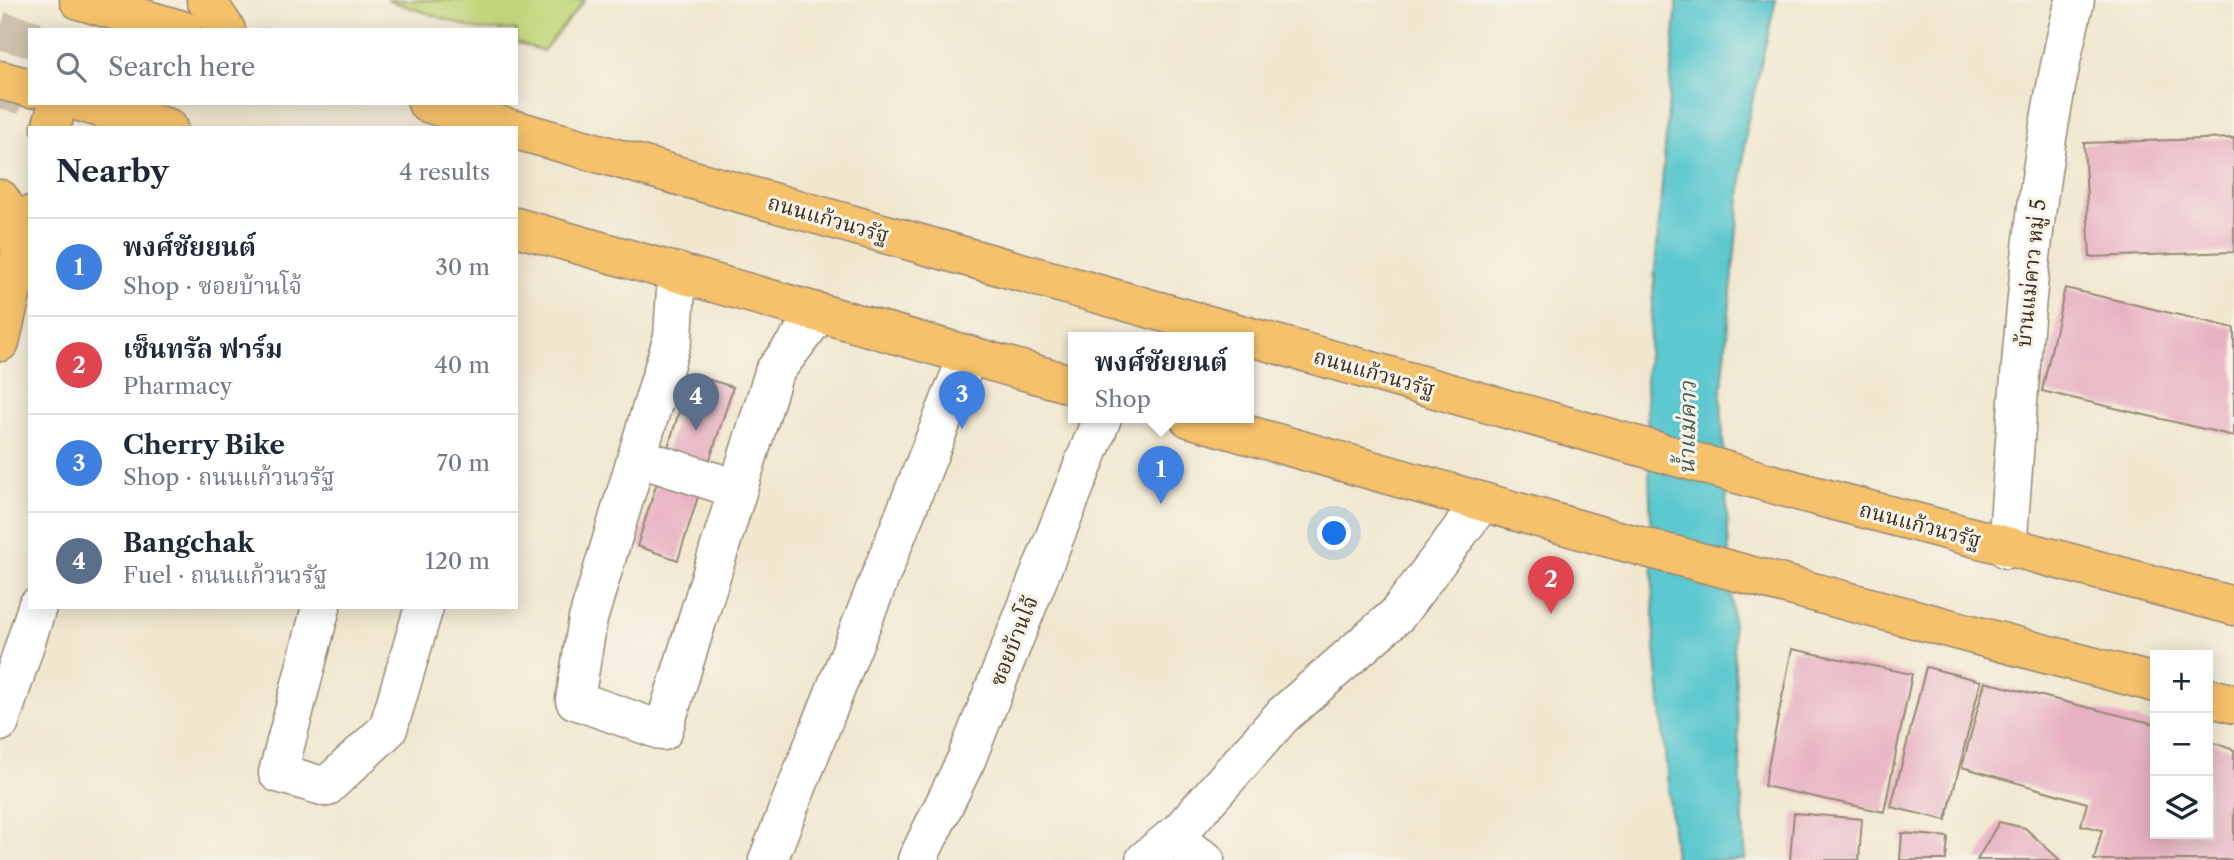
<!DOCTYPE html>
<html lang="en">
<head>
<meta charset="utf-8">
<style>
  body { margin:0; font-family:"Libre Caslon Text","Noto Serif Thai",serif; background:#f6f6f7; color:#1f2937 }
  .controls { position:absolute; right:21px; bottom:21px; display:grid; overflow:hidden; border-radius:0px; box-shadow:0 4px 18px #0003 }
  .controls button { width:63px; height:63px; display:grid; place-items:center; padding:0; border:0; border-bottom:2px solid #e0e1e3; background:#fff; color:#1f2937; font:35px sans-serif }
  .you { position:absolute; left:1335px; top:534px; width:24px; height:24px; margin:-18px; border:5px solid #fff; border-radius:50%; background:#1a73e8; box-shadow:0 0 0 10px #1a73e833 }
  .badge { display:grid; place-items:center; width:46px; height:46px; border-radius:50%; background:#111827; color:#fff; font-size:23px; font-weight:700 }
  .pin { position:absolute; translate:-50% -58px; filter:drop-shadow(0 2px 4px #0008) }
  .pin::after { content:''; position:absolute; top:37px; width:24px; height:21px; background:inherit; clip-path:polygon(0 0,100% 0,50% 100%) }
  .popup { position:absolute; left:1068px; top:332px; width:186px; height:91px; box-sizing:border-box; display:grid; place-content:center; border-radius:0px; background:#fff; filter:drop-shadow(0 2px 5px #0005); font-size:23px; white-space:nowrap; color:#747a83 }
  .popup b { font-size:26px; color:#1f2937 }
  .popup::after { content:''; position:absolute; left:50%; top:100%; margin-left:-14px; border:14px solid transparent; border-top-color:#fff }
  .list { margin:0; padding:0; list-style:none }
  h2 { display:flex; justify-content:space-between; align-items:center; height:91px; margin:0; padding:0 28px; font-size:30px }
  h2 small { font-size:23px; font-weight:400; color:#747a83 }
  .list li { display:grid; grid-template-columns:46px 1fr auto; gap:21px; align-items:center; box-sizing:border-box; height:98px; padding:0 28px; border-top:2px solid #e0e1e3 }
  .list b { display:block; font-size:26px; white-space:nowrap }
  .list p { margin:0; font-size:23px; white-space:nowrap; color:#747a83 }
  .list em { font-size:23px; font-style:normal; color:#747a83 }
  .icon { flex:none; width:38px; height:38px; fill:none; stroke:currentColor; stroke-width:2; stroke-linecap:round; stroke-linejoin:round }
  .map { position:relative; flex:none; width:2234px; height:860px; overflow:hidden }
  .search { position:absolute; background:#fff; box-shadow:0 4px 18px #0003; left:28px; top:28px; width:490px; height:77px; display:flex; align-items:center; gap:18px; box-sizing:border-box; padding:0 24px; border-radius:0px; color:#747a83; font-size:26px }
  .panel { position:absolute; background:#fff; box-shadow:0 4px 18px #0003; left:28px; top:126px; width:490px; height:483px; border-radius:0px }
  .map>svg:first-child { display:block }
</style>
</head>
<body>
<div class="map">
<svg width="2234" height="860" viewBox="0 0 2234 860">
  <rect width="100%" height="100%" fill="#f7f3e8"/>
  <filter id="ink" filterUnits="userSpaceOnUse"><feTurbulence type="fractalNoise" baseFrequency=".0143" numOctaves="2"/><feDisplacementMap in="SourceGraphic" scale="14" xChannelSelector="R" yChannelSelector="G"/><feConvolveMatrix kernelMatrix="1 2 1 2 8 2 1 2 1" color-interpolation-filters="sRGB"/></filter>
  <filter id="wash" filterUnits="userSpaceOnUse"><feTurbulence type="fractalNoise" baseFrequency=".00686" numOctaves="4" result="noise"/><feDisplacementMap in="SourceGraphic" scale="28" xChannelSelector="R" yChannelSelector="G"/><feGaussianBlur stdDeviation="1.57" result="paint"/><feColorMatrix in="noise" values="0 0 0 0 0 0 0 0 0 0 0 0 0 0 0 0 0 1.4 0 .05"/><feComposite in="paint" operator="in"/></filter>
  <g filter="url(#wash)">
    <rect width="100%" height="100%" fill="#f1e7cf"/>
    <!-- green -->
    <polygon fill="#c1d67a" stroke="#7e804c" stroke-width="2" points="387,0 585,0 543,51 516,42 516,30 478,30"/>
    <!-- water -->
    <polygon fill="#5bc8cf" stroke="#4b7976" stroke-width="2" points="1677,0 1776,0 1747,124 1721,398 1745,860 1675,860 1655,647 1646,381"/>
    <g id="blocks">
      <!-- building -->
      <g fill="#e8b1c2">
        <polygon points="2234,138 2234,252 2090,257 2084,143"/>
        <polygon points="2065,288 2234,328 2234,436 2042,391"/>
        <polygon points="691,374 733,387 678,560 637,546"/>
        <polygon points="1792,649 1912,674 1884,812 1764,786"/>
        <polygon points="1926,667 1981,681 1946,820 1891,807"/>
        <polygon points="1985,682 2155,724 2155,834 2208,834 2208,741 2234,750 2234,860 2094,860 2102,830 2081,825 2087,803 1962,767"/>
        <polygon points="1794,813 1862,819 1859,860 1790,860"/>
        <polygon points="1999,822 2025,828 2060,860 1977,860"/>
        <polygon points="1902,833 1948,837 1946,860 1900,860"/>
      </g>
    </g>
  </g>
  <g filter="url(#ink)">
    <use href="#blocks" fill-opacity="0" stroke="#968876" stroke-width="2"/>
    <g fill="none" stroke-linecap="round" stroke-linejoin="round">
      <!-- major-tunnel -->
      <polyline stroke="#cdc1ac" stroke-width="38" stroke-dasharray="38 19" stroke-linecap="butt" points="0,109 28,0"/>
      <!-- minor casing -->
      <g stroke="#968876" stroke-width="41">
        <g id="minor">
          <polyline points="677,272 673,337 588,619 575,700 663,731 774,372 819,313"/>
          <polyline points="637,457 737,489"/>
          <path d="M2007 549C2021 365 2030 179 2075 0"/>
          <polyline points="321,607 278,773 326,787 388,729 424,607"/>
          <polyline points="0,722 37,607"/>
          <polyline points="1172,839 1205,860"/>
          <polyline points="768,860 968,355"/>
          <polyline points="917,860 966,760 1102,418"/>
          <polyline points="1145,860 1180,831 1283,715 1397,615 1482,502"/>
        </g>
      </g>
      <!-- major casing -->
      <g stroke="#968876" stroke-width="41">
        <g id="major">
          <polyline points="79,0 182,30"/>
          <polyline points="206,0 226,30"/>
          <polyline points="0,80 30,88"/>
          <polyline points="83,103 168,128"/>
          <polyline points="427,103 508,128"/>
          <polyline points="51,128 58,103"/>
          <polyline points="516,130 1805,493 2234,606"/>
          <polyline points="0,199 13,220 21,253"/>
          <polyline points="516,227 1074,385"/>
          <polyline points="0,342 30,215"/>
          <polyline points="1189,418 1602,536 2155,683"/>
          <polyline points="2208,697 2234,704"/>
        </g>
      </g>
      <!-- minor -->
      <use href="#minor" stroke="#fff" stroke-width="38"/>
      <!-- major -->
      <use href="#major" stroke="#f5c16b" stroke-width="38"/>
    </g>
  </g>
  <g text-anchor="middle" stroke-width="6" stroke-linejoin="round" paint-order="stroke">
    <!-- street labels -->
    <g font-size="21" fill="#3b2a1e" stroke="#f7f3e8">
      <text transform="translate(828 219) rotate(16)" y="7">ถนนแก้วนวรัฐ</text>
      <text transform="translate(2031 273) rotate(-84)" y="7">บ้านแม่คาว หมู่ 5</text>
      <text transform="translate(1374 373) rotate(16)" y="7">ถนนแก้วนวรัฐ</text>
      <text transform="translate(1920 525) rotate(15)" y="7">ถนนแก้วนวรัฐ</text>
      <text transform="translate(1014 641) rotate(-68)" y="7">ซอยบ้านโจ้</text>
    </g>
    <!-- water labels -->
    <g font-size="23" font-style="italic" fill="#455953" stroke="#f7f3e8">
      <text transform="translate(1687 428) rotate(-89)" y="8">น้ำแม่คาว</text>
    </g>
  </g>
</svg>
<div class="controls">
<button>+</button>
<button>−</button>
<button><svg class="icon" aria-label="layers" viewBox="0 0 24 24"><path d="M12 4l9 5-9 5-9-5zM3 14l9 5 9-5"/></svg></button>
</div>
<div class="you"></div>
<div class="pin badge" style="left:1161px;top:504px;background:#3f7fe0">1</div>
<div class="popup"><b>พงศ์ชัยยนต์</b>Shop</div>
<div class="pin badge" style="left:1551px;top:614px;background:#e0444e">2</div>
<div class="pin badge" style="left:962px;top:429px;background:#3f7fe0">3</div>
<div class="pin badge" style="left:696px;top:431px;background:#5c6f8a">4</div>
<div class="search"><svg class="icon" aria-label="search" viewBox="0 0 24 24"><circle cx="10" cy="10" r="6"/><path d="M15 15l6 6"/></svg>Search here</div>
<section class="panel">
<h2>Nearby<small>4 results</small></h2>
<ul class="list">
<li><span class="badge" style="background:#3f7fe0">1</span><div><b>พงศ์ชัยยนต์</b><p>Shop · ซอยบ้านโจ้</p></div><em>30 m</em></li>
<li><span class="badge" style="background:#e0444e">2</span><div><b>เซ็นทรัล ฟาร์ม</b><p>Pharmacy</p></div><em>40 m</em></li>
<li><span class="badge" style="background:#3f7fe0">3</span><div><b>Cherry Bike</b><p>Shop · ถนนแก้วนวรัฐ</p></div><em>70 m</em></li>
<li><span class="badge" style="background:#5c6f8a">4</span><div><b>Bangchak</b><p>Fuel · ถนนแก้วนวรัฐ</p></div><em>120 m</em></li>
</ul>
</section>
</div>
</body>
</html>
